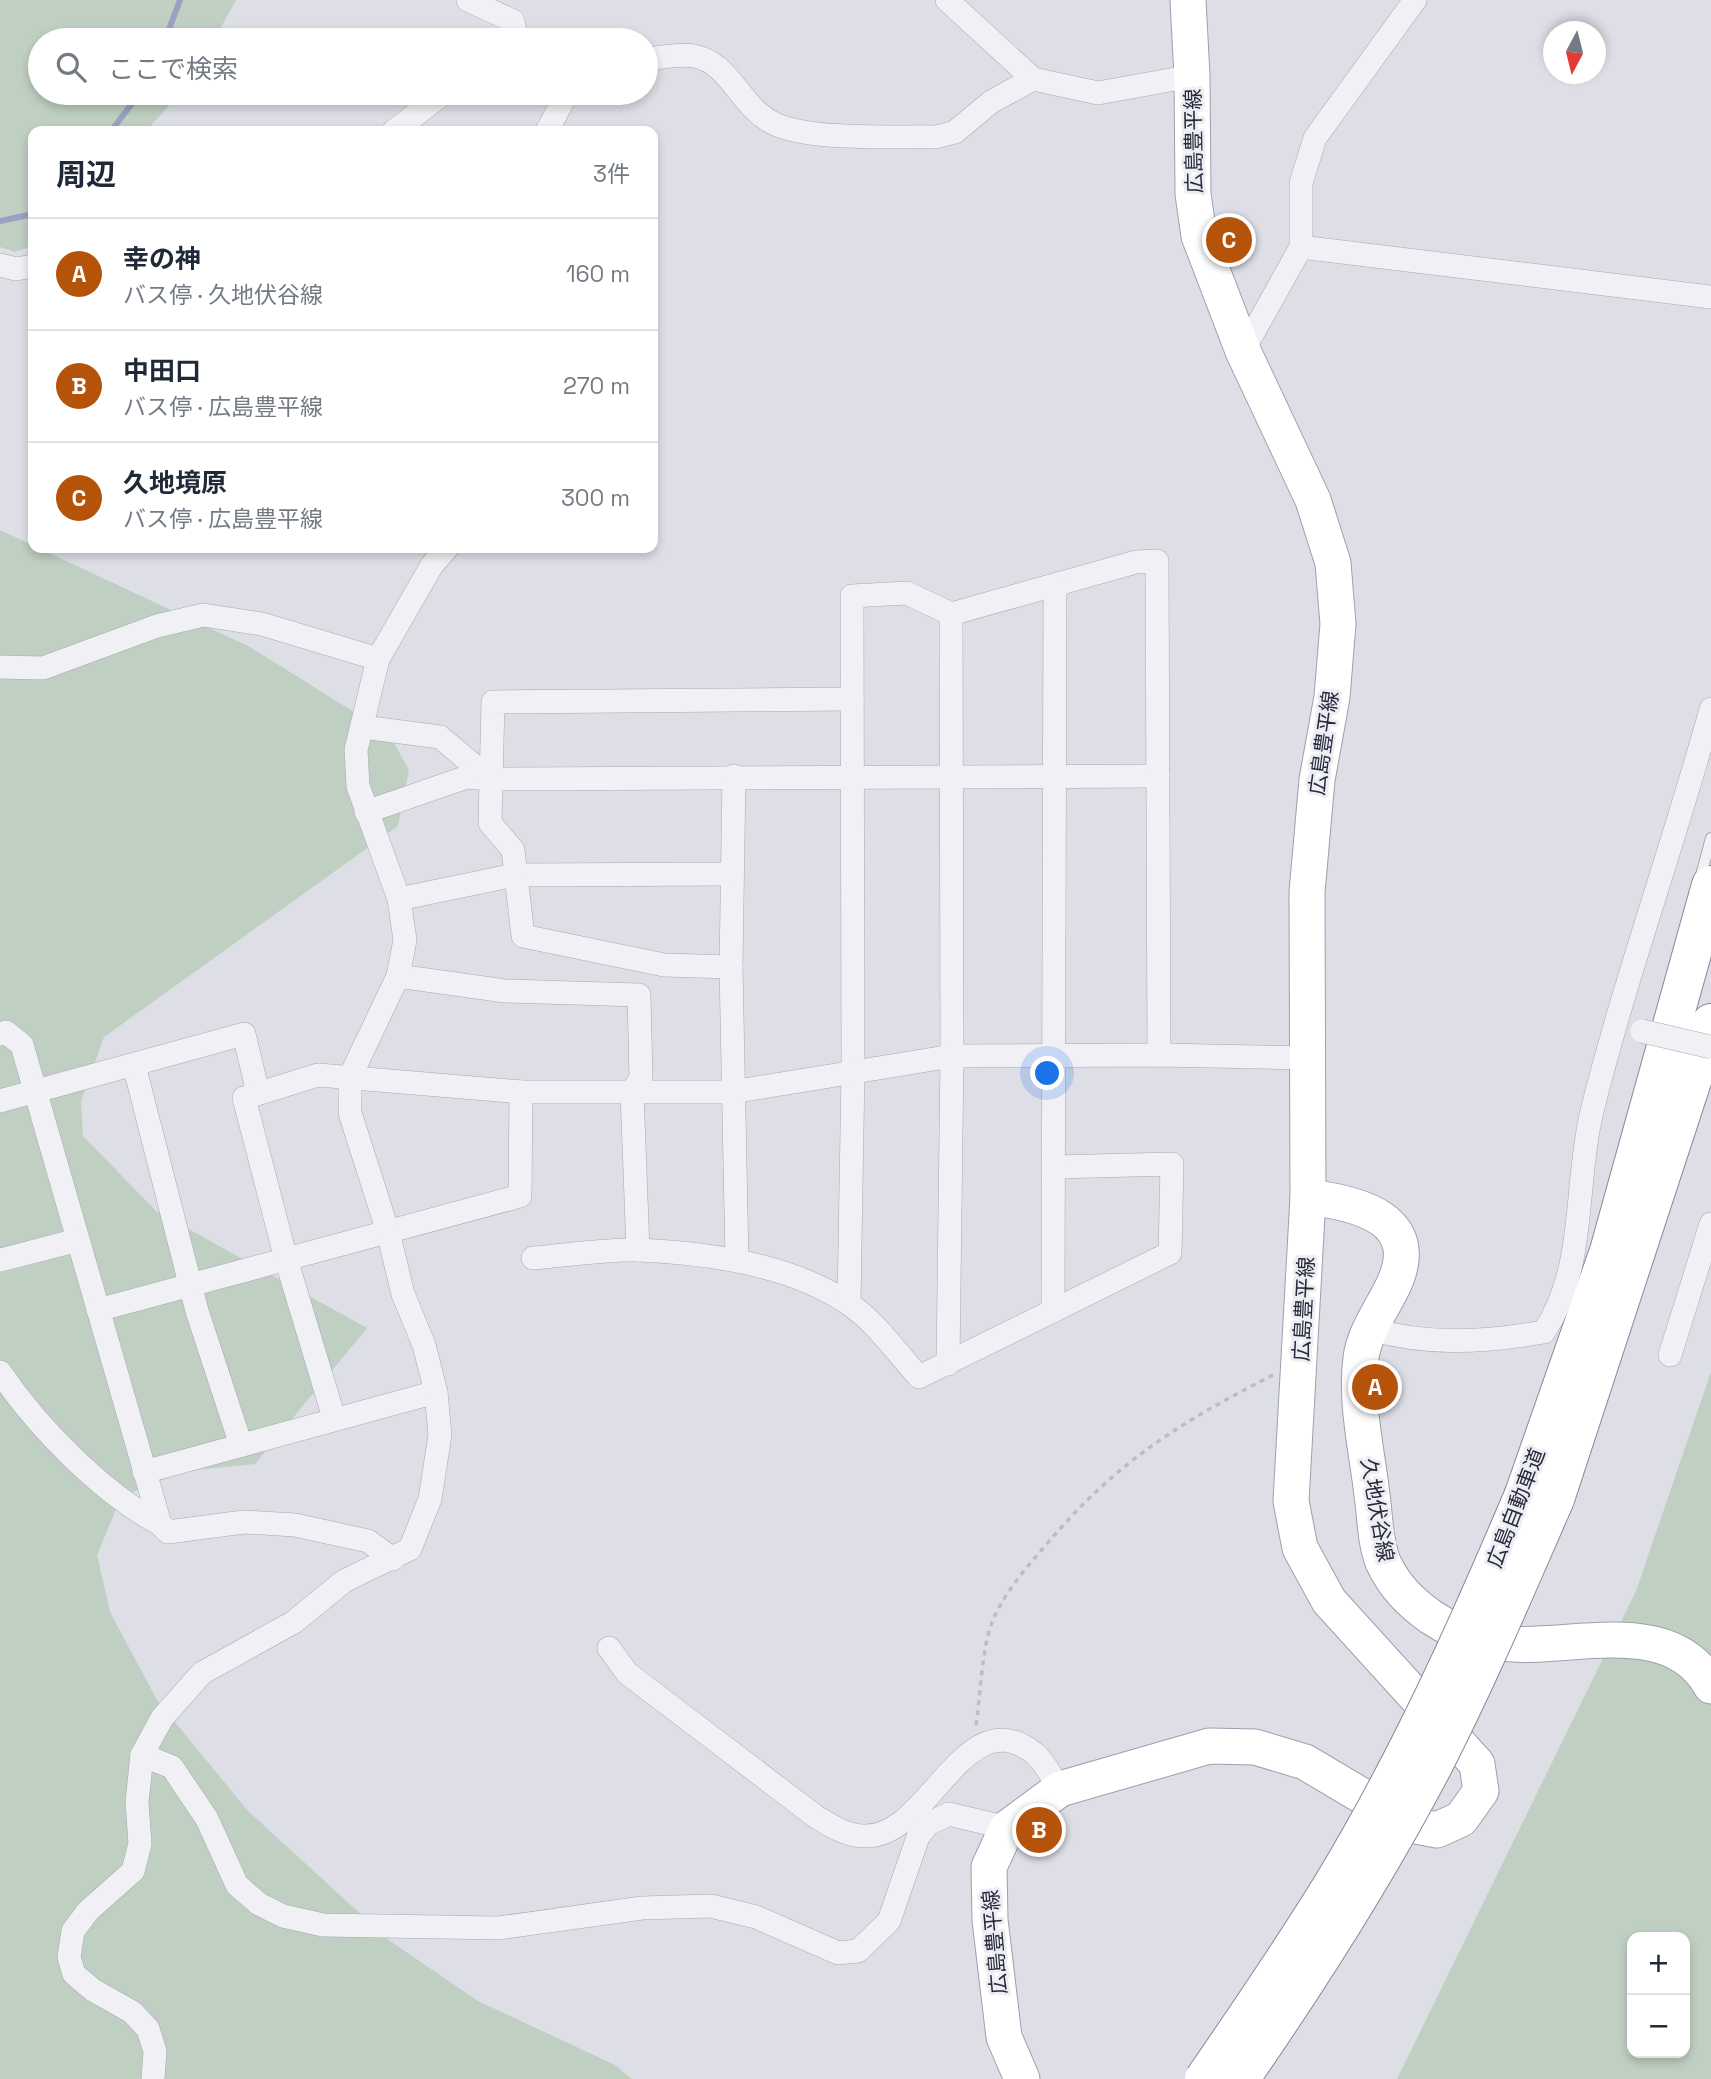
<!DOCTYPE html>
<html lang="ja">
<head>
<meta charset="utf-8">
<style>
  body { margin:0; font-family:"Space Grotesk","Noto Sans JP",sans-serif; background:#f6f6f7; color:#1f2937 }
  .controls { position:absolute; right:21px; bottom:21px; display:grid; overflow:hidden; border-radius:14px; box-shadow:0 4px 10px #0003 }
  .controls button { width:63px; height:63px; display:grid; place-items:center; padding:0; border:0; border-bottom:2px solid #e0e1e3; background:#fff; color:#1f2937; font:35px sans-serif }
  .compass { position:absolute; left:1543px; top:21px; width:63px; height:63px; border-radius:50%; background:#fff; box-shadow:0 4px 10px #0003; rotate:187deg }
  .you { position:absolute; left:1048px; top:1074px; width:24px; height:24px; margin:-18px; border:5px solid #fff; border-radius:50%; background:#1a73e8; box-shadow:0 0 0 10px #1a73e833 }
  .badge { display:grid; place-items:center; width:46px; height:46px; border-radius:50%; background:#b45309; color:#fff; font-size:23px; font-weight:700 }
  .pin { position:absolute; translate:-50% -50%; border:4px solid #fff; box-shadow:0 2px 7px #0006 }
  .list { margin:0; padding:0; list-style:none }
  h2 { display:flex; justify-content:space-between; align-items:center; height:91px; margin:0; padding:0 28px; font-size:30px }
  h2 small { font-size:23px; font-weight:400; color:#747a83 }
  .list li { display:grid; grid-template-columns:46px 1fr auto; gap:21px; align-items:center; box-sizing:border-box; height:112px; padding:0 28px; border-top:2px solid #e0e1e3 }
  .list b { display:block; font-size:26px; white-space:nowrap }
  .list p { margin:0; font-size:23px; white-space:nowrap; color:#747a83 }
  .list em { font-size:23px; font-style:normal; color:#747a83 }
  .icon { flex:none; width:38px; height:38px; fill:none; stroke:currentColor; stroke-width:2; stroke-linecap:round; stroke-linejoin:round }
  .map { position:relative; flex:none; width:1711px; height:2079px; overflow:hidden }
  .search { position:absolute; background:#fff; box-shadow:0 4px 10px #0003; left:28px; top:28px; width:630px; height:77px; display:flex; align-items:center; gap:18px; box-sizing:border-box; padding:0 24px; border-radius:38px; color:#747a83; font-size:26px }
  .panel { position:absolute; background:#fff; box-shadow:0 4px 10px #0003; left:28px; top:126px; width:630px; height:427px; border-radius:14px }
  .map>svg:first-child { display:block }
</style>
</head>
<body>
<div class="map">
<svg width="1711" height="2079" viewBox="0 0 1711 2079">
  <rect width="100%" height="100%" fill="#dedee6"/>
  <!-- green -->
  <g fill="#bfcfc1" fill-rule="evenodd">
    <polygon points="0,0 236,0 214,40 40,40 40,93 180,93 146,131 33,131 33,246 15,252 0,247"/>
    <polygon points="0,530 250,647 389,734 409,770 398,826 104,1037 81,1101 83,1136 156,1211 367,1328 255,1464 184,1471 121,1497 97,1555 110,1612 157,1700 247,1810 390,1941 478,2001 615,2065 632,2079 0,2079"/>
    <path d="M1711 1372V2079H1397L1636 1591ZM1632 1937H1685V2053H1632Z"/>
  </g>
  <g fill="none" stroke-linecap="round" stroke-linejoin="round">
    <!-- stream -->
    <g stroke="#9ba1c3" stroke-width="6">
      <polyline points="165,40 180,0"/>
      <polyline points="111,131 140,93"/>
      <polyline points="0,221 33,214"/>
    </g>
    <!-- service casing -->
    <g stroke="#a7a8b3" stroke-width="12">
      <polyline id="service" points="1700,879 1711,838"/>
    </g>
    <!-- minor casing -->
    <g stroke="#a7a8b3" stroke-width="24">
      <g id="minor">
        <polyline points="468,0 513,21 517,40"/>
        <polyline points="947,0 1033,79"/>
        <path d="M646 59C660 58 680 53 694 56 730 62 741 109 775 124 813 141 893 136 936 137L955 132 991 102 1033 79 1098 93 1192 76"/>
        <polyline points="394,131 444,93"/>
        <polyline points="547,131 567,93"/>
        <polyline points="1301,247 1711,297"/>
        <polyline points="0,265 16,269 33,266"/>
        <polyline points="1243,351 1301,247 1301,183 1315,138 1415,0"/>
        <polyline points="0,667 43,668 157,626 203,615 262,624 378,659"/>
        <polyline points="363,727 440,737 490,779 1158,776"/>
        <polyline points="734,776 731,967 737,1261"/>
        <polyline points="366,812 467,777 490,779"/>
        <polyline points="399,899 515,875 731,874"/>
        <polyline points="731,967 664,965 523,936 513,850 490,823 493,702 852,699"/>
        <polyline points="398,976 505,991 639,995 641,1078 632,1092 638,1250"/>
        <polyline points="0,1034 6,1032 22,1045 160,1524 168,1532 244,1522 295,1525 368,1541 393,1559"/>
        <polyline points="134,1065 197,1311 241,1445"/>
        <polyline points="0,1101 244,1034 258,1093"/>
        <path d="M533 1258C568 1255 604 1249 639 1250 708 1253 791 1264 849 1304 876 1322 897 1353 919 1377L1170 1253 1172 1164 1055 1167"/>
        <polyline points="0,1260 78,1240"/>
        <polyline points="849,1303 853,1071 852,596 907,593 951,614 1136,562 1157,561 1159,1055"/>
        <polyline points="98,1310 520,1196 521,1092"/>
        <polyline points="1053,1311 1055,585"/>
        <path d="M1370 1329C1429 1346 1484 1342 1544 1332 1587 1266 1574 1184 1592 1111 1626 975 1674 844 1711 709"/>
        <polyline points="1670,1355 1711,1224"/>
        <polyline points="948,1364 952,1056 951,614"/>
        <path d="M0 1372C37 1427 102 1493 160 1524"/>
        <polyline points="334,1418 286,1259 244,1098 318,1075 521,1092 732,1092 952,1056 1159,1055 1309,1058"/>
        <polyline points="144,1472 436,1392"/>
        <path d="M609 1648 627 1673 815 1816C830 1825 846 1836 864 1836 930 1839 964 1696 1035 1754 1045 1762 1052 1778 1060 1789"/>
        <polyline points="142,1755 172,1767 207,1819 237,1885 259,1904 283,1916 323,1925 499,1928 642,1908 711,1906 756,1917 838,1953 858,1951 889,1921 918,1837 928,1824 949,1814 1007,1828"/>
        <polyline points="153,2079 155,2051 148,2029 132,2012 93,1990 74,1974 69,1957 73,1931 88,1911 133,1871 140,1844 137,1802 142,1755 162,1718 202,1673 294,1622 344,1581 410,1549 430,1499 440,1435 436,1392 424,1345 403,1294 388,1232 350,1113 350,1077 398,976 405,940 399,899 358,786 356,750 378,659 432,565 447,548"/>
      </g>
    </g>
    <!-- primary casing -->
    <g stroke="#9e9fb1" stroke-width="37">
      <g id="primary">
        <path d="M1308 1197C1358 1203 1425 1219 1393 1286 1382 1309 1364 1333 1361 1358 1355 1402 1367 1451 1372 1495 1375 1516 1375 1542 1383 1562 1394 1586 1410 1602 1431 1617 1446 1627 1466 1636 1484 1640 1552 1659 1667 1606 1711 1686"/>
        <polyline points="1022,2079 1004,2037 990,1920 989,1867 1007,1828 1060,1789 1209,1746 1255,1747 1305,1762 1411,1825 1437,1830 1461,1819 1481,1791 1477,1764 1329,1601 1300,1548 1291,1501 1308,1197 1307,892 1317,780 1332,697 1338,624 1333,563 1313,500 1243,351 1199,236 1193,194 1192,76 1188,0"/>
      </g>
    </g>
    <!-- motorway casing -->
    <g stroke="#86879b" stroke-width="40">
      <g id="motorway">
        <polyline points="1524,1494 1609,1251 1711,885"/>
        <polyline points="1555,1499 1711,1023"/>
      </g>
    </g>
    <!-- path -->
    <path stroke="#bcbcc5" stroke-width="3.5" stroke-dasharray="5 5" stroke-linecap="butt" d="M976 1725C980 1698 982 1650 991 1625 1001 1597 1025 1569 1045 1546 1115 1463 1177 1424 1273 1375"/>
    <!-- service -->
    <use href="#service" stroke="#f0f0f5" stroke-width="10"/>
    <!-- minor -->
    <use href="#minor" stroke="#f0f0f5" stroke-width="23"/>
    <!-- primary -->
    <use href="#primary" stroke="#fff" stroke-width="35"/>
    <!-- motorway -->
    <use href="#motorway" stroke="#fff" stroke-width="38"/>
    <!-- minor-bridge casing -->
    <g stroke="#a7a8b3" stroke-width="24" stroke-linecap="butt">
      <polyline id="minor-bridge" points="1642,1031 1711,1047"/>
    </g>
    <!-- motorway-bridge casing -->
    <g stroke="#86879b" stroke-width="40" stroke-linecap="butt">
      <g id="motorway-bridge">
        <path d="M1204 2079C1248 2015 1292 1951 1333 1884 1408 1760 1468 1627 1524 1494"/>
        <path d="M1240 2079C1310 1978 1377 1873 1434 1764 1478 1678 1516 1588 1555 1499"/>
      </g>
    </g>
    <!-- minor-bridge -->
    <use href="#minor-bridge" stroke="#f0f0f5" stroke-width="23"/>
    <!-- motorway-bridge -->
    <use href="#motorway-bridge" stroke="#fff" stroke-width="38"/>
  </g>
  <!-- wall -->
  <polygon fill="#a1a2ac" points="551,93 552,103 532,104 525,94"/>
  <!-- shaded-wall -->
  <polygon fill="#83848c" points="545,93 551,93 552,103"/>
  <g text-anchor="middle" stroke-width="6" stroke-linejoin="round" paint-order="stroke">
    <!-- street labels -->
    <g font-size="21" fill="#28293b" stroke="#ededf4">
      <text transform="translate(1194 141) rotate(-91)" y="7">広島豊平線</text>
      <text transform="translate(1324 743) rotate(-82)" y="7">広島豊平線</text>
      <text transform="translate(1304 1309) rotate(-87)" y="7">広島豊平線</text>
      <text transform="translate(1516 1508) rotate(-69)" y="7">広島自動車道</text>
      <text transform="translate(1377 1510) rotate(80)" y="7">久地伏谷線</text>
      <text transform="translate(995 1942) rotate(-95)" y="7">広島豊平線</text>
    </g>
  </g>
</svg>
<div class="controls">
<button>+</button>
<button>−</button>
</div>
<svg class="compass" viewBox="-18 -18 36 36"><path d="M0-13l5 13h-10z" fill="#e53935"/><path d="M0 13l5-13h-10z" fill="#747a83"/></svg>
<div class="you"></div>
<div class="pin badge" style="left:1375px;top:1387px">A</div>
<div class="pin badge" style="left:1039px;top:1830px">B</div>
<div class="pin badge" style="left:1229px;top:240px">C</div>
<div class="search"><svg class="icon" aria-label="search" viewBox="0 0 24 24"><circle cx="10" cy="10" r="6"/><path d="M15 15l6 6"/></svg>ここで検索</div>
<section class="panel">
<h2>周辺<small>3件</small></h2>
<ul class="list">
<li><span class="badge">A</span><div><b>幸の神</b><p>バス停 · 久地伏谷線</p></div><em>160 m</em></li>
<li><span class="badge">B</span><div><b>中田口</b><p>バス停 · 広島豊平線</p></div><em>270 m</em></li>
<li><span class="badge">C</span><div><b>久地境原</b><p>バス停 · 広島豊平線</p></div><em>300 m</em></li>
</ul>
</section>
</div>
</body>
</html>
